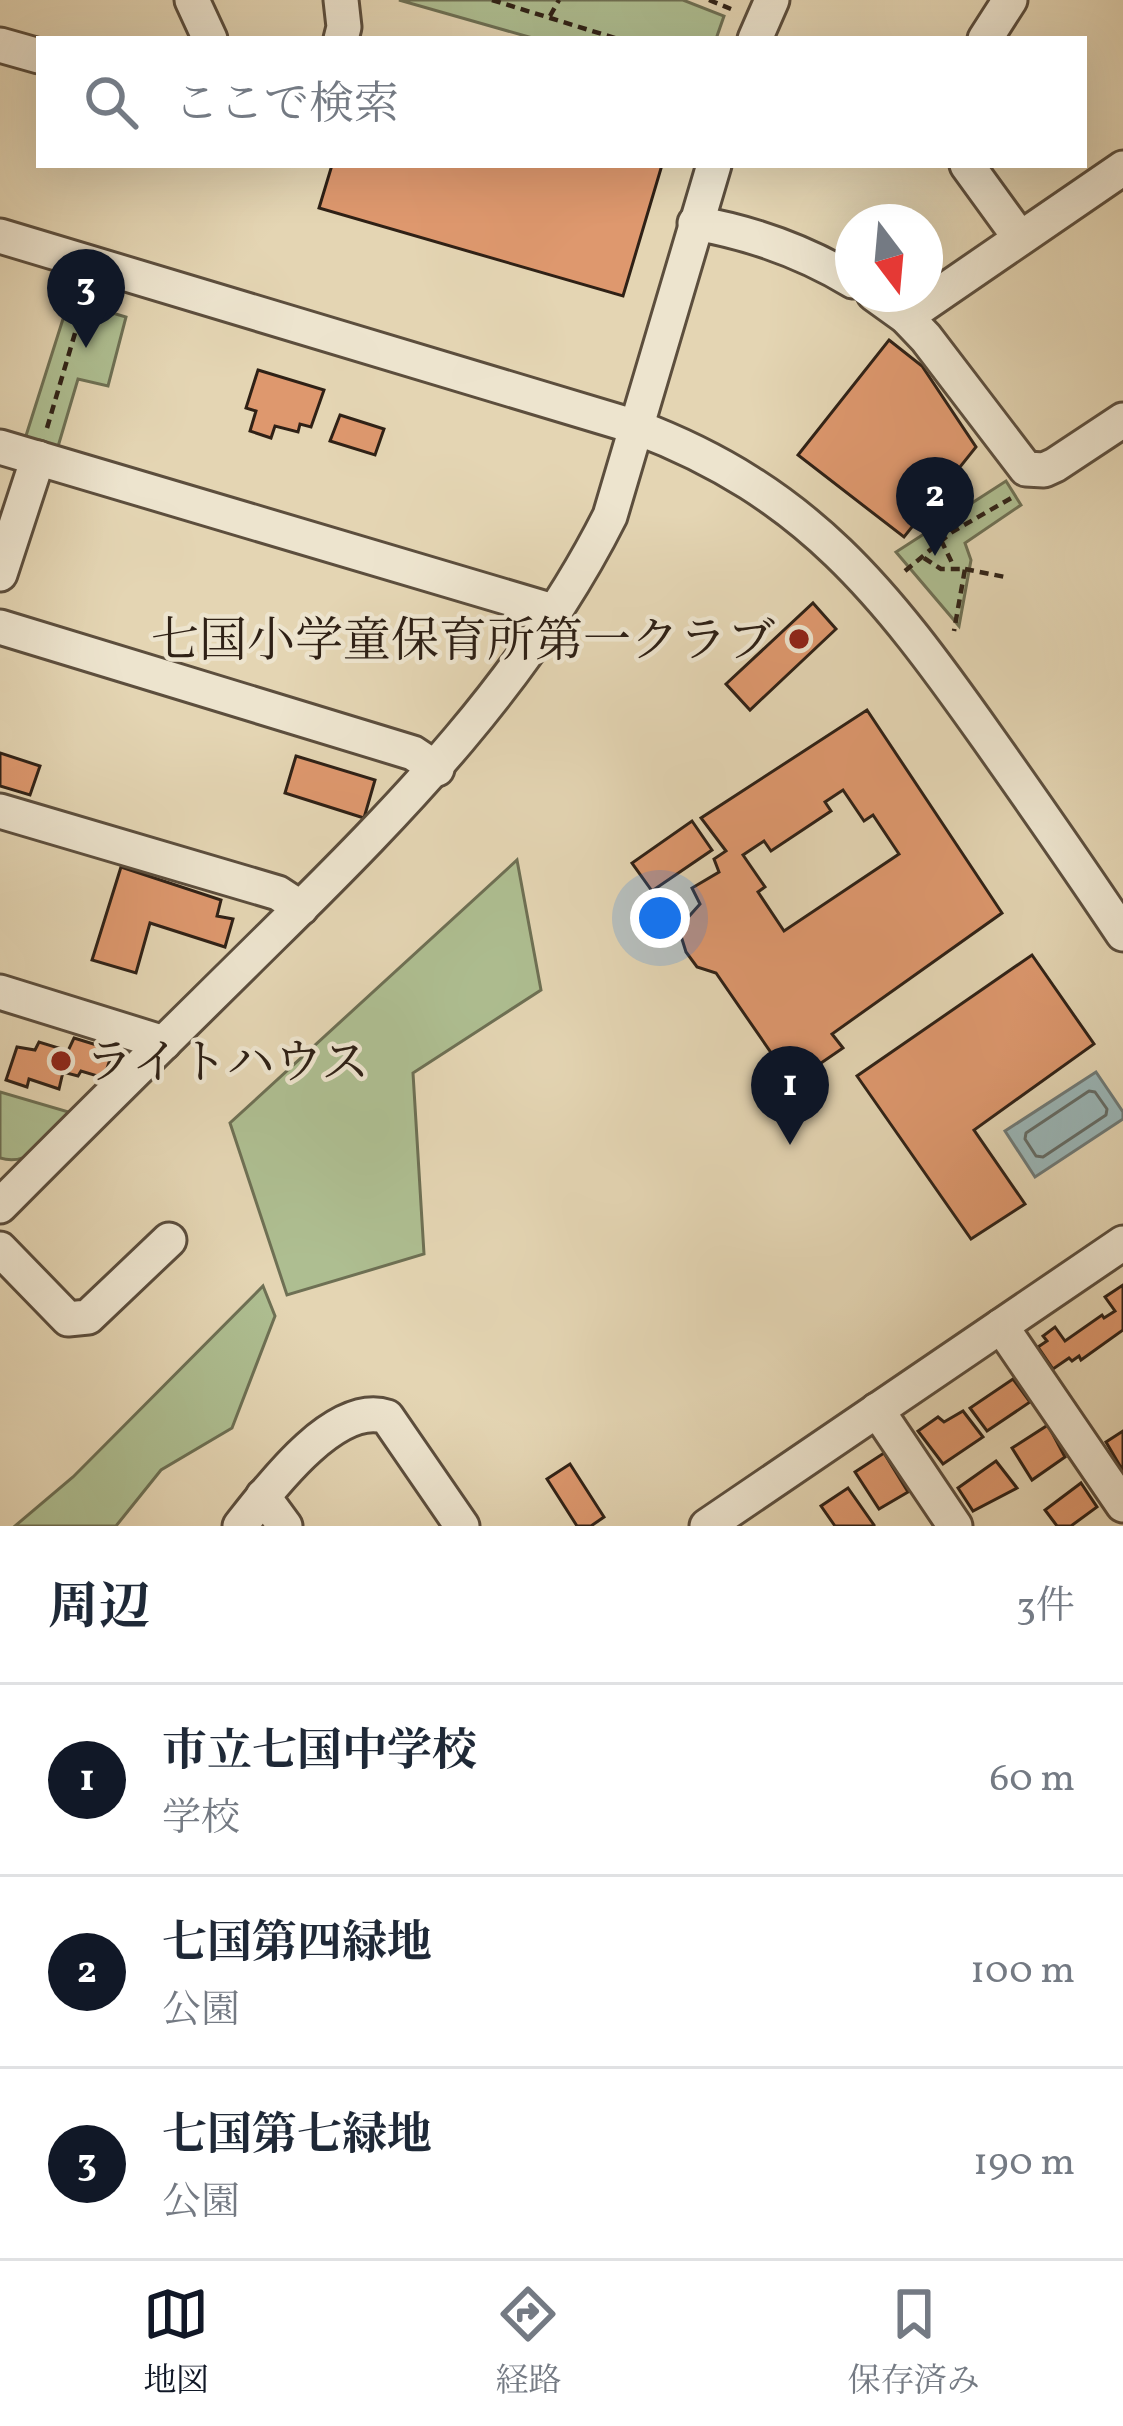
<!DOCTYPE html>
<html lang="ja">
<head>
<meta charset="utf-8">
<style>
  body { margin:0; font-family:Vollkorn,"Noto Serif JP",serif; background:#f2f2f3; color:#1f2937 }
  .compass { position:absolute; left:835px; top:204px; width:108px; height:108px; border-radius:50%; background:#fff; box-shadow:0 12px 48px #0002; rotate:164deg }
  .you { position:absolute; left:660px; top:918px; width:42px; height:42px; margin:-30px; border:9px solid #fff; border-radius:50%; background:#1a73e8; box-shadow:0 0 0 18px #1a73e833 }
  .badge { display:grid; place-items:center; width:78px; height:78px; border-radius:50%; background:#111827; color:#fff; font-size:39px; font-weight:700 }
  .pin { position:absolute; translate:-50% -99px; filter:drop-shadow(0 3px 6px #0008) }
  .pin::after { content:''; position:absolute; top:63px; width:42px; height:36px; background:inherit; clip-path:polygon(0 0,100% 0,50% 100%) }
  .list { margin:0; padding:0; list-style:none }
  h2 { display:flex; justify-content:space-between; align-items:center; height:156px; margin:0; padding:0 48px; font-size:51px }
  h2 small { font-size:39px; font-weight:400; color:#747a83 }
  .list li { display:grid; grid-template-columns:78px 1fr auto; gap:36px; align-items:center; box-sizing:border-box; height:192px; padding:0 48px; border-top:3px solid #e0e1e3 }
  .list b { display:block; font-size:45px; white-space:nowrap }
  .list p { margin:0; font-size:39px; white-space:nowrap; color:#747a83 }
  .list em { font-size:39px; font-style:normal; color:#747a83 }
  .icon { flex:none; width:66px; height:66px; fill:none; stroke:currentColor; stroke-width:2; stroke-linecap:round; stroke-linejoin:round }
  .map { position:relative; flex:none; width:1123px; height:1526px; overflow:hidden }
  .search { position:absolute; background:#fff; box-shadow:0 12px 48px #0002; left:36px; right:36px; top:36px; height:132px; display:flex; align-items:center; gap:30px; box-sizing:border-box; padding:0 42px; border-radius:0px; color:#747a83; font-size:45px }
  .sheet { height:732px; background:#fff }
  nav { display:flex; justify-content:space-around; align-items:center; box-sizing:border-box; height:168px; border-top:3px solid #e0e1e3; background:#fff; font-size:33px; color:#747a83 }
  nav a { display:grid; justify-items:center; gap:6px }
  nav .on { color:#111827 }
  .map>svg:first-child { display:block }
</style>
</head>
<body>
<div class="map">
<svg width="1123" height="1526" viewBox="0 0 1123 1526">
  <rect width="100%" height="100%" fill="#e4d5b3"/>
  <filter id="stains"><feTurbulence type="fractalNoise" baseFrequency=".00167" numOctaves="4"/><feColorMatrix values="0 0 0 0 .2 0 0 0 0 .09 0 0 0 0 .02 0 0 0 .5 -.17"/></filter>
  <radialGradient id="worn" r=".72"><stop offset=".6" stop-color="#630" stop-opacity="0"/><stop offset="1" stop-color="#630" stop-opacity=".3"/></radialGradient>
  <!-- green -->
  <g fill="#aebe91" stroke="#6e7054" stroke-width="3">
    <polygon points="399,0 683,0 724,16 716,39 536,39"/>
    <polygon points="69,300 126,317 108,386 78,379 57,450 24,442"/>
    <polygon points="1006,481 1021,505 965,543 971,560 959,626 896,552"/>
    <polygon points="517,860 541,990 413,1073 424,1254 287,1295 230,1123"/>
    <path d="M0 1092 72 1113C52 1135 32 1168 0 1158Z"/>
    <polygon points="263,1286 275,1316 232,1428 161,1470 116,1526 15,1526 73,1477"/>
  </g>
  <!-- water -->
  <polygon fill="#9ab6b7" stroke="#6f7a77" stroke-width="3" points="1096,1072 1123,1112 1123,1119 1035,1177 1005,1131"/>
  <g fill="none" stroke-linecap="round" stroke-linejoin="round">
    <!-- shore -->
    <polygon stroke="#646c66" stroke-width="3" points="1089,1091 1095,1092 1107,1109 1106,1115 1043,1157 1036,1156 1025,1139 1026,1133"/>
  </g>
  <!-- building -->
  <g fill="#de986e" stroke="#2f2116" stroke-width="3" fill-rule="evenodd">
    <polygon points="332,165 662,165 623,296 319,208"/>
    <polygon points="889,340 922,366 976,447 904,537 798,455"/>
    <polygon points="258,370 324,390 311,427 300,424 298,432 275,426 271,438 250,431 256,411 246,408"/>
    <polygon points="340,415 384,429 375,455 330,441"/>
    <polygon points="813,603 836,629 750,710 726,684"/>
    <path d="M867 710 1002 913 832 1034 843 1048 792 1083 716 973 697 967 686 952 681 936 684 922 700 904 692 888 719 872 714 859 726 851 701 818ZM843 790 864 821 873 815 899 854 784 931 758 892 765 887 743 855 764 841 771 851 831 811 825 802Z"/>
    <polygon points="0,753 40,766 30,795 0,786"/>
    <polygon points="296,756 375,780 364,818 285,793"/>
    <polygon points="692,821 712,850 652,891 632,863"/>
    <polygon points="121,867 221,900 217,916 233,919 225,947 150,923 136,973 92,960"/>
    <polygon points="1032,955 1094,1044 974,1130 1025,1204 971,1239 857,1076"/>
    <polygon points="74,1038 113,1050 104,1078 81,1071 78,1076 63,1072 59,1089 29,1079 27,1087 6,1080 17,1047 35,1050 39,1042 68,1051"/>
    <polygon points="1123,1285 1123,1330 1081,1360 1079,1356 1072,1361 1069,1358 1053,1369 1038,1347 1047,1341 1043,1336 1055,1327 1065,1341 1102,1315 1104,1318 1115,1311 1105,1297"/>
    <polygon points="1013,1379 1030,1402 987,1431 970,1408"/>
    <polygon points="963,1411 983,1437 943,1464 918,1431 938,1417 944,1422"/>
    <polygon points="1048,1425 1065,1457 1032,1480 1012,1448"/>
    <polygon points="1123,1431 1123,1471 1106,1442"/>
    <polygon points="884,1453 908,1492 879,1509 855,1472"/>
    <polygon points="996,1461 1017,1488 973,1511 958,1488"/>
    <polygon points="570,1464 604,1517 591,1526 577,1526 547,1479"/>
    <polygon points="1081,1483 1097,1507 1071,1526 1057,1526 1045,1510"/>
    <polygon points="848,1488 874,1525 873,1526 835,1526 821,1506"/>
  </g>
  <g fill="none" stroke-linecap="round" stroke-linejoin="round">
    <!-- minor casing -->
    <g stroke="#5c4e3d" stroke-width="39">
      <g id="minor">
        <polyline points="192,0 210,39"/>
        <polyline points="341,39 344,27 341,0"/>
        <polyline points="755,39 772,0"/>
        <polyline points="985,39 1010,0"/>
        <polyline points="0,45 39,56"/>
        <polyline points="967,165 1020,238"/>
        <path d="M695 223C753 233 803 251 853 281"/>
        <path d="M0 236 636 427C808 492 885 593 987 737 1033 802 1079 868 1123 934"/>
        <polyline points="874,294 906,317 926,338 1026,469 1044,470 1055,465 1123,420"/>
        <polyline points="906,317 1123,168"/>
        <polyline points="0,447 553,611"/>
        <polyline points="0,574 38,458"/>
        <polyline points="0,627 413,753 437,769"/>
        <polyline points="0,811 278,893 301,908"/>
        <polyline points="0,992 164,1043"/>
        <path d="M0 1206C90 1115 182 1025 273 935 402 808 528 679 610 516L714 165"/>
        <polyline points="0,1249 68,1319 88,1317 169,1240"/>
        <polyline points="1001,1326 1123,1505"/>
        <polyline points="877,1410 955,1526"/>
        <polyline points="263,1496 285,1526"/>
        <path d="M240 1526C269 1489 335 1400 387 1417L462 1526"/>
        <polyline points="707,1526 1123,1243"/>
      </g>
    </g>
    <!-- path -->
    <g stroke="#2f2116" stroke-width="4.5" stroke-dasharray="9 6" stroke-linecap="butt">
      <polyline points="492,0 618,39"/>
      <polyline points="709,0 731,9"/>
      <polyline points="550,16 559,0"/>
      <polyline points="47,428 86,296"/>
      <polyline points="941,540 954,567"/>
      <polyline points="924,558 941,569 965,569 954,631"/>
      <polyline points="965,569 1005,577"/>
      <polyline points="905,571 952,532 1013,497"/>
    </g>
    <!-- minor -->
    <use href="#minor" stroke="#ede4ce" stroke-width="33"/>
  </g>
  <!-- markers -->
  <g fill="#8f2418" stroke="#ede4ce" stroke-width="4.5">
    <circle cx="799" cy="639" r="12"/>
    <circle cx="61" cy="1061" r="12"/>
  </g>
  <g text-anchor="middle" stroke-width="9" stroke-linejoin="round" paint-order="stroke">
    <!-- poi labels -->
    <g font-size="48" fill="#2f2116" stroke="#ede4ce" text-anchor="end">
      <text x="775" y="656">七国小学童保育所第一クラブ</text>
      <text x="85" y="1078" text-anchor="start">ライトハウス</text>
    </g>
  </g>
  <rect width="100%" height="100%" filter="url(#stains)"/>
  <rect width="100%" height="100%" fill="url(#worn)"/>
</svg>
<svg class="compass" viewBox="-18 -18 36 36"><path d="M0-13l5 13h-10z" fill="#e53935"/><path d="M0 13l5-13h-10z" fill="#747a83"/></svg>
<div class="you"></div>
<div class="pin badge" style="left:790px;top:1145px">1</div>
<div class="pin badge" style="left:935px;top:556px">2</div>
<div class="pin badge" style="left:86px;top:348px">3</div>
<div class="search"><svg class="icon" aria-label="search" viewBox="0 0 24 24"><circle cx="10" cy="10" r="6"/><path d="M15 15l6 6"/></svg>ここで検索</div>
</div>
<section class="sheet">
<h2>周辺<small>3件</small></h2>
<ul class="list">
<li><span class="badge">1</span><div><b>市立七国中学校</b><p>学校</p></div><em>60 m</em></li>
<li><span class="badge">2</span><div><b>七国第四緑地</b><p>公園</p></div><em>100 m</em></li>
<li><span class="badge">3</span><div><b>七国第七緑地</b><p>公園</p></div><em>190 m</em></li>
</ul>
</section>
<nav>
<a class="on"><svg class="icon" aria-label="map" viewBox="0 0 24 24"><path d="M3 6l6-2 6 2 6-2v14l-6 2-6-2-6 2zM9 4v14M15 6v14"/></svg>地図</a>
<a><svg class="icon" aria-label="directions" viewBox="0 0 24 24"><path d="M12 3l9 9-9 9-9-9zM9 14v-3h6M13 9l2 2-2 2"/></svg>経路</a>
<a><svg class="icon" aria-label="saved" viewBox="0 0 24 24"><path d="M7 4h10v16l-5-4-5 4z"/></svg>保存済み</a>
</nav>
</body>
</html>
